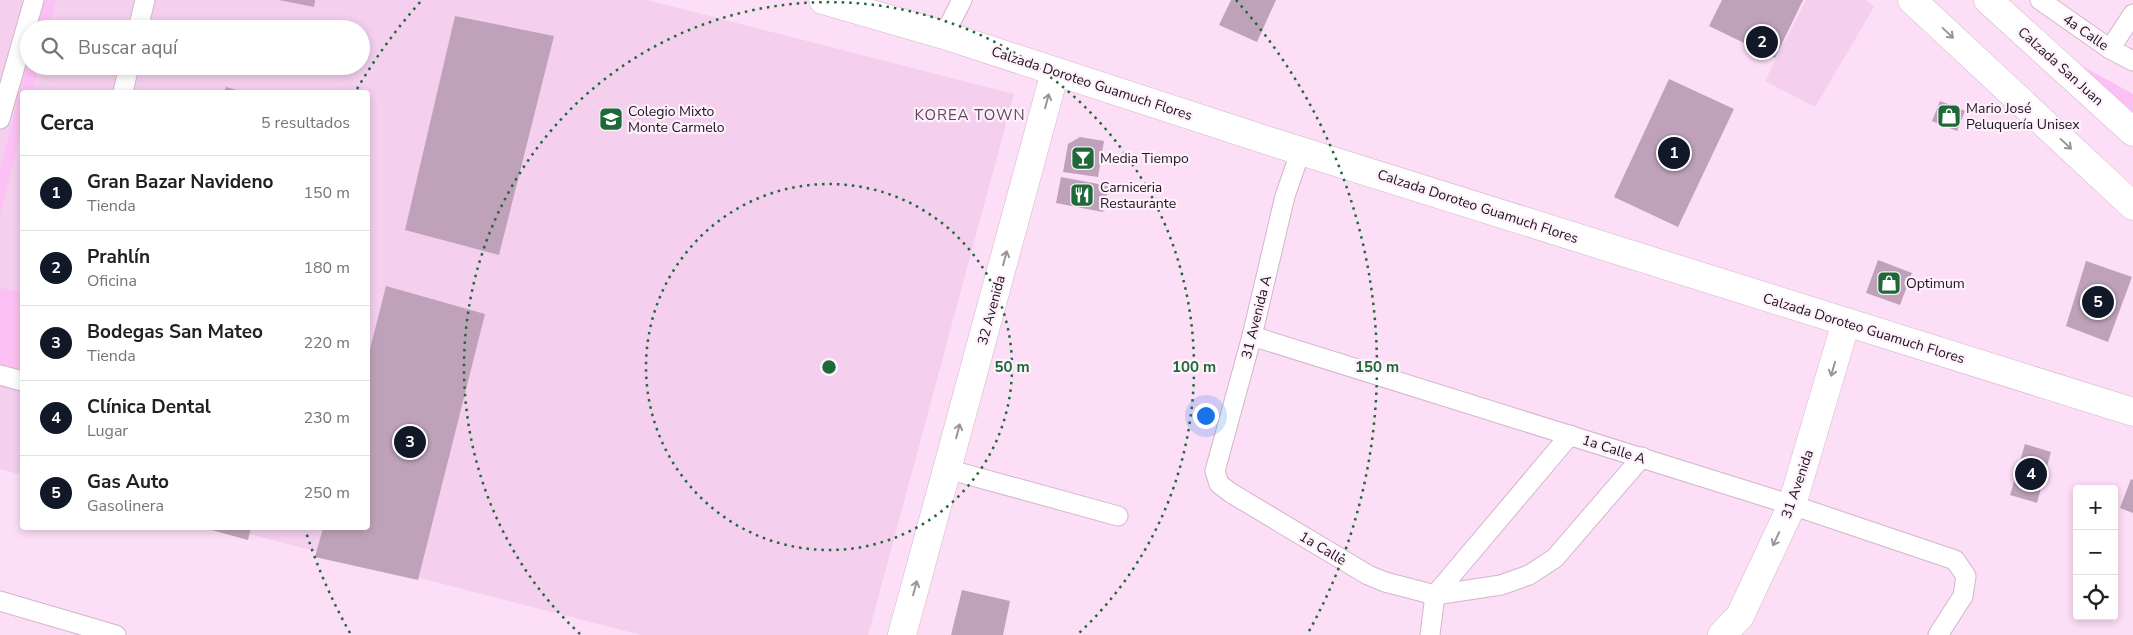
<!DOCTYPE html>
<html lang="es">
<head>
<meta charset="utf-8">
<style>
  body { margin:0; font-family:"Nunito Sans",sans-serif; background:#f2f2f2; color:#202124 }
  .controls { position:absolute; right:15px; bottom:15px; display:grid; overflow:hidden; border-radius:5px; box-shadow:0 2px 8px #0003 }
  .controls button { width:45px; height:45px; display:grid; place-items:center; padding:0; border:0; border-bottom:1px solid #e0e0e0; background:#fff; color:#202124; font:25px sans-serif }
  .you { position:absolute; left:1205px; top:415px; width:18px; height:18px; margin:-12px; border:4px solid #fff; border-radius:50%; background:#1a73e8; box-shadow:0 0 0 8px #1a73e833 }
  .badge { display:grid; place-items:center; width:32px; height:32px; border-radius:50%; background:#111827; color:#fff; font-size:16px; font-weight:700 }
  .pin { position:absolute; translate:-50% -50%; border:2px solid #fff; box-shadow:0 1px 5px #0006 }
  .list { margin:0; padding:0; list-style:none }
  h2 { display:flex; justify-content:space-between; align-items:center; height:65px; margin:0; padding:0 20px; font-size:21px }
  h2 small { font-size:16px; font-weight:400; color:#757577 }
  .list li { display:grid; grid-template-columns:32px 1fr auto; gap:15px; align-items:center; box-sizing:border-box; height:75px; padding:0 20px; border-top:1px solid #e0e0e0 }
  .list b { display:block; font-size:19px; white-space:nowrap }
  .list p { margin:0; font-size:16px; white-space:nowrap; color:#757577 }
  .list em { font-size:16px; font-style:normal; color:#757577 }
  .icon { flex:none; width:28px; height:28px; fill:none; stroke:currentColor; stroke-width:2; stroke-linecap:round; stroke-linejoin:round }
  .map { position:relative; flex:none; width:2133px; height:635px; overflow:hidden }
  .search { position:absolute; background:#fff; box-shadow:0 2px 8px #0003; left:20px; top:20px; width:350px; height:55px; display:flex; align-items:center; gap:12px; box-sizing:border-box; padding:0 18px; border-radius:28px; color:#757577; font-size:19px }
  .panel { position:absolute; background:#fff; box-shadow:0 2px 8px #0003; left:20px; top:90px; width:350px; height:440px; border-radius:5px }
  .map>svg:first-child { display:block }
</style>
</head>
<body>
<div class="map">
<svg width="2133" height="635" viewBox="0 0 2133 635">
  <rect width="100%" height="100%" fill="#fcdef7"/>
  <!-- built -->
  <g fill="#f4cfee" fill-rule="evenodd">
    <path d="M0 0H647L1014 94 868 635H641L226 528H368V92H22V475L0 469ZM29 29H361V66H29Z"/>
    <polygon points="1806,0 1866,0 1874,7 1815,107 1765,81"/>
  </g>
  <!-- green -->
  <g fill="#fdc0f4">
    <polygon points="43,0 56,0 48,29 36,29"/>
    <polygon points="29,56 29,66 39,66 32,92 22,92 22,128 0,214 0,170"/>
    <polygon points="2077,63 2133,94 2133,113"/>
    <polygon points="0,288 22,292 22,376 0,372"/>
  </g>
  <!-- building -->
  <g fill="#bfa2ba">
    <polygon points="279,0 315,0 314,7"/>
    <polygon points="1231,0 1276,0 1257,42 1219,25"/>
    <polygon points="1722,0 1803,0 1775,58 1709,26"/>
    <polygon points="455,16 554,36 499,255 405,230"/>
    <polygon points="1669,79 1734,109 1678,227 1614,197"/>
    <polygon points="226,87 244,92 224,92"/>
    <polygon points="1940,101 1965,111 1957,131 1932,121"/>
    <polygon points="1080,137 1104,141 1098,177 1063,172 1068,144"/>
    <polygon points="1061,177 1109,186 1103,212 1056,203"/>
    <polygon points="1878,260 1912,273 1900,305 1866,293"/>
    <polygon points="2086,261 2132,277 2108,342 2066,326"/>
    <polygon points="386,286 485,314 418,580 315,557 323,528 368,528 368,357"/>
    <polygon points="2025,444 2051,452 2037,503 2010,495"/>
    <polygon points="2131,479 2133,480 2133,513 2120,508"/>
    <polygon points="204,528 251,528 248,540"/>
    <polygon points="962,590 1010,601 1003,635 951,635"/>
  </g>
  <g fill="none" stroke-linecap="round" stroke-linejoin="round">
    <!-- street casing -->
    <g stroke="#d2b5cd" stroke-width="21">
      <g id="street">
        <polyline points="2040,0 2110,49 2133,61"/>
        <polyline points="138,29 145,0"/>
        <polyline points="944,35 962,0"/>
        <polyline points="2110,49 2133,14"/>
        <polyline points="123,92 129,66"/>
        <polyline points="0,119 34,0"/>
        <polyline points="1301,150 1285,196 1252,336 1215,471 1219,484 1231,493 1368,575 1385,582 1435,595 1501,585 1529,575 1555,558 1642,457"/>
        <polyline points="1252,336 1792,505 1955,560 1966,576 1963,596 1938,635"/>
        <polyline points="0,375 22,381"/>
        <polyline points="947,469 1118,516"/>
        <polyline points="0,601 116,635"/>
        <polyline points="1430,635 1435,595 1570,435"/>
      </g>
    </g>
    <!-- secondary casing -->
    <g stroke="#d2b5cd" stroke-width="29">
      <g id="secondary">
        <polyline points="823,0 944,35 1266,140 2133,412"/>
        <polyline points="902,635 1055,72"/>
        <polyline points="1722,635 1740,616 1792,505 1846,322"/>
      </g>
    </g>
    <!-- primary casing -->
    <g stroke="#d2b5cd" stroke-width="29">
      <g id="primary">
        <polyline points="1912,0 2133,206"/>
        <polyline points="1988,0 2133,132"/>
      </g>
    </g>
    <!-- street -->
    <use href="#street" stroke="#fff" stroke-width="19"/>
    <!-- secondary -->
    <use href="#secondary" stroke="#fff" stroke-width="28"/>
    <!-- primary -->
    <use href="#primary" stroke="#fff" stroke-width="28"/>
  </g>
  <!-- one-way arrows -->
  <defs><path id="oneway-shaft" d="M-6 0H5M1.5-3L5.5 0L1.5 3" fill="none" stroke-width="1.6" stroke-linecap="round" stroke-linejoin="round" transform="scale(1.25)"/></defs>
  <g stroke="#999599">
    <use href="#oneway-shaft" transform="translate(1948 33) rotate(43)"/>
    <use href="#oneway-shaft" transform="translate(1047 101) rotate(-75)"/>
    <use href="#oneway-shaft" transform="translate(2066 144) rotate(43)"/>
    <use href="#oneway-shaft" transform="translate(1005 258) rotate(-75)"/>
    <use href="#oneway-shaft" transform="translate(1833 369) rotate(106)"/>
    <use href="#oneway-shaft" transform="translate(958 431) rotate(-75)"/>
    <use href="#oneway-shaft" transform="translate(1776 539) rotate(115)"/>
    <use href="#oneway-shaft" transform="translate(915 588) rotate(-75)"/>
  </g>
  <!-- distance rings -->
  <g fill="none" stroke="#1d6938" stroke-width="2.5" stroke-dasharray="2.5 5">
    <circle cx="829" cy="367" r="183"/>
    <path d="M580 634A365 365 0 1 1 1078 634"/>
    <path d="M350 633A548 548 0 0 1 306 532M357 89A548 548 0 0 1 422 0M1236 0A548 548 0 0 1 1308 633"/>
  </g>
  <!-- icons -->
  <defs>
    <g id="shop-square" transform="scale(1.25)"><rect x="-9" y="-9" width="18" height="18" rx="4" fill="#1d6938" stroke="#fef1fc"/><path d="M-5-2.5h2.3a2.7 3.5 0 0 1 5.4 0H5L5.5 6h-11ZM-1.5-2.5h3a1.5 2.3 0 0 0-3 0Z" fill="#fff"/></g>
    <g id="school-square" transform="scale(1.25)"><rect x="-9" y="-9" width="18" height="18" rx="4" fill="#1d6938" stroke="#fef1fc"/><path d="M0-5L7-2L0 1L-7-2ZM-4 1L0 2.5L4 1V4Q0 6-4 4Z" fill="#fff"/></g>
    <g id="bar-square" transform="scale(1.25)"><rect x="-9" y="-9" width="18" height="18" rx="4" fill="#1d6938" stroke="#fef1fc"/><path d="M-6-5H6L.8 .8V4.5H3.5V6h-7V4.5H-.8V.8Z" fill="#fff"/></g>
    <g id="restaurant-square" transform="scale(1.25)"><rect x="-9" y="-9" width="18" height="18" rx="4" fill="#1d6938" stroke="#fef1fc"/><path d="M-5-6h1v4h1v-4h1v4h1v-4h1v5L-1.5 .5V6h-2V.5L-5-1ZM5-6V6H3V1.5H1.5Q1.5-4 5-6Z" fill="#fff"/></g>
  </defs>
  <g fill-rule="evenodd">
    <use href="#shop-square" x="1949" y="116"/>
    <use href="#school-square" x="611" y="119"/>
    <use href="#bar-square" x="1083" y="158"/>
    <use href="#restaurant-square" x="1082" y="195"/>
    <use href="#shop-square" x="1889" y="283"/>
  </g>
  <g text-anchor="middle" stroke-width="4.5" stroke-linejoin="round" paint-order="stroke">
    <!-- street labels -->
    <g font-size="14" fill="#1d131c" stroke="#fef1fc">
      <text transform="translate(2086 32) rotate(35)" y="5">4a Calle</text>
      <text transform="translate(2061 66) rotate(42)" y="5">Calzada San Juan</text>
      <text transform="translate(1092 83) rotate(18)" y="5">Calzada Doroteo Guamuch Flores</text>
      <text transform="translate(1478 206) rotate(18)" y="5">Calzada Doroteo Guamuch Flores</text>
      <text transform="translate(991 310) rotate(-75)" y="5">32 Avenida</text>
      <text transform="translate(1256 317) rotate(-76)" y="5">31 Avenida A</text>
      <text transform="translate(1864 328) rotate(17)" y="5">Calzada Doroteo Guamuch Flores</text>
      <text transform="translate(1614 449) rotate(18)" y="5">1a Calle A</text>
      <text transform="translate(1797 484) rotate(-71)" y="5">31 Avenida</text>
      <text transform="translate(1323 548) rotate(31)" y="5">1a Calle</text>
    </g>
    <!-- poi labels -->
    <g font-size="14" fill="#1d131c" stroke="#fef1fc" text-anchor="start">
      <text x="1966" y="113">Mario José<tspan x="1966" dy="16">Peluquería Unisex</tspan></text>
      <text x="628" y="116">Colegio Mixto<tspan x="628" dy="16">Monte Carmelo</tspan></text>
      <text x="1100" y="163">Media Tiempo</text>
      <text x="1100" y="192">Carniceria<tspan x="1100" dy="16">Restaurante</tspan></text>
      <text x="1906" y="288">Optimum</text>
    </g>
    <!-- neighbourhood labels -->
    <g font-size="15" letter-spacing="1" fill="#5f465b" stroke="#fef1fc">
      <text x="970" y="120">KOREA TOWN</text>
    </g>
  </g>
  <circle cx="829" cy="367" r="8" fill="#1d6938" stroke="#fef1fc" stroke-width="2.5"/>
  <g font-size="15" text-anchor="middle" font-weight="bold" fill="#1d6938" stroke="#fef1fc" stroke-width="4.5" stroke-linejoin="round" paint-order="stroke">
    <text x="1012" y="372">50 m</text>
    <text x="1194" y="372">100 m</text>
    <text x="1377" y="372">150 m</text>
  </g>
</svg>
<div class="controls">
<button>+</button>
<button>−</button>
<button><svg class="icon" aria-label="locate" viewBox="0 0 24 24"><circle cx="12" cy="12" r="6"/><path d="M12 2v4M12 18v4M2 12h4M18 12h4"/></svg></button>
</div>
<div class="you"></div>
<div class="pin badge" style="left:1674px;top:153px">1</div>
<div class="pin badge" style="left:1762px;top:42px">2</div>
<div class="pin badge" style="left:410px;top:442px">3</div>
<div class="pin badge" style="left:2031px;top:474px">4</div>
<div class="pin badge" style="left:2098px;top:302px">5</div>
<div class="search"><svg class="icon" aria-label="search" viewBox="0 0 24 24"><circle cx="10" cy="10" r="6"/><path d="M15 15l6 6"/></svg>Buscar aquí</div>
<section class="panel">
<h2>Cerca<small>5 resultados</small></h2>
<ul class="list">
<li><span class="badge">1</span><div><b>Gran Bazar Navideno</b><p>Tienda</p></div><em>150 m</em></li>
<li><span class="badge">2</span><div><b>Prahlín</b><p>Oficina</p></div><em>180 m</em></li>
<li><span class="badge">3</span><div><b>Bodegas San Mateo</b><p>Tienda</p></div><em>220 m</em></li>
<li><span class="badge">4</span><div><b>Clínica Dental</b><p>Lugar</p></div><em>230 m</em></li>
<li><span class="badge">5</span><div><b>Gas Auto</b><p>Gasolinera</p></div><em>250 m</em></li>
</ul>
</section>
</div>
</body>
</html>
